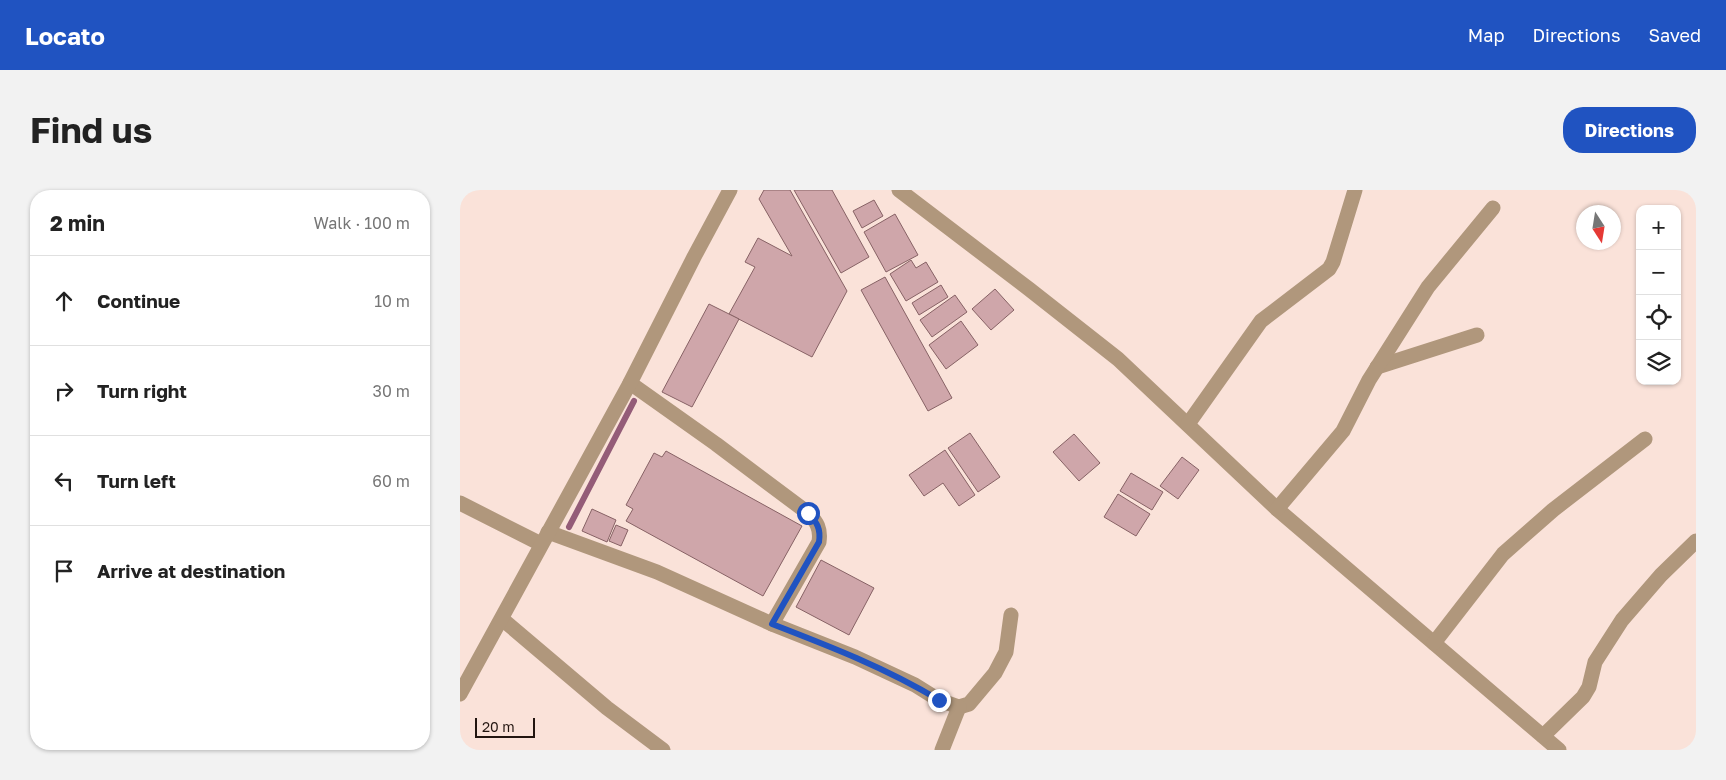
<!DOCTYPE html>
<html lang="en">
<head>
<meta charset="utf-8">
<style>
  body { margin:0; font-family:"Golos Text",sans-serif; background:#f2f2f2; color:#222 }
  .controls { position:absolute; right:15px; top:15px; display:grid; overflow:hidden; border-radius:10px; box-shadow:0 1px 4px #0004 }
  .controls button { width:45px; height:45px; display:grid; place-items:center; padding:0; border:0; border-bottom:1px solid #e0e0e0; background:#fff; color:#222; font:25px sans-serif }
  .compass { position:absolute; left:1116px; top:15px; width:45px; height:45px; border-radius:50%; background:#fff; box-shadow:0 1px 4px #0004; rotate:168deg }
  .scale { position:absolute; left:15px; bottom:12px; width:60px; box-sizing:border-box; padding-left:5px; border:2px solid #221510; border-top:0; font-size:14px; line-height:18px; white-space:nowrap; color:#221510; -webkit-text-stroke:4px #fae2d9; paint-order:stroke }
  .stop { position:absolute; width:15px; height:15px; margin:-11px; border:4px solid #2053c1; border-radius:50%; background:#fff }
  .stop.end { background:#2053c1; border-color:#fff; box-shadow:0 1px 5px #0008 }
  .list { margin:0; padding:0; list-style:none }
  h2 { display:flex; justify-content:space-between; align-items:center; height:65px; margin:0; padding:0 20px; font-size:21px }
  h2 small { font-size:16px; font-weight:400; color:#767676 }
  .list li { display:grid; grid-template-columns:32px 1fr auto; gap:15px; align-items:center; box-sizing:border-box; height:90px; padding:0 20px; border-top:1px solid #e0e0e0 }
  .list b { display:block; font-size:19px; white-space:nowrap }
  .list em { font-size:16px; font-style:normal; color:#767676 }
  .icon { flex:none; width:28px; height:28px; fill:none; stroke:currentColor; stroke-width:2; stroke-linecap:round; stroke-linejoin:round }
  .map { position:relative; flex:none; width:1236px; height:560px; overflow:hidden; border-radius:20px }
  header { display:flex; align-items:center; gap:30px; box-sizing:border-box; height:70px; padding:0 25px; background:#2053c1; color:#fff }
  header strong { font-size:24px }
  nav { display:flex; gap:28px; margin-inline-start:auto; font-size:18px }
  .intro { display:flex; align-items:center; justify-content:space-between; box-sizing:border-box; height:120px; padding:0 30px }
  h1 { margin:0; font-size:35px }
  .button { padding:12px 22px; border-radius:20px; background:#2053c1; color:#fff; font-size:18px; font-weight:700 }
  main { display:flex; gap:30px; padding:0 30px }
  aside { flex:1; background:#fff; border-radius:20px; box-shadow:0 1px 4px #0004 }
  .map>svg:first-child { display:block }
</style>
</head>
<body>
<header>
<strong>Locato</strong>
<nav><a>Map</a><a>Directions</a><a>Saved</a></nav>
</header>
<div class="intro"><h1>Find us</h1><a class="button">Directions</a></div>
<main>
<aside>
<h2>2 min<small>Walk · 100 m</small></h2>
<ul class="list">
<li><svg class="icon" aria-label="ahead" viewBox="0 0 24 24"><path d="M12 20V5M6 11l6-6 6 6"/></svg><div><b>Continue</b></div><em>10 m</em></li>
<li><svg class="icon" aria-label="right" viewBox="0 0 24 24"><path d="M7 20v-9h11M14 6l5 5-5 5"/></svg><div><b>Turn right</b></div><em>30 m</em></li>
<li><svg class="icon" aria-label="left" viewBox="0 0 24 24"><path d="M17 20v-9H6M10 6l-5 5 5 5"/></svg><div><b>Turn left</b></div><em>60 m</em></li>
<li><svg class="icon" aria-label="arrive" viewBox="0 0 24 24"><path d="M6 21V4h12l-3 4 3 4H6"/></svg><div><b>Arrive at destination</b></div></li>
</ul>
</aside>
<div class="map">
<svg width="1236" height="560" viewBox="0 0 1236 560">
  <rect width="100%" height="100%" fill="#fae2d9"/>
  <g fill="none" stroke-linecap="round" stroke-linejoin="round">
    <!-- stream -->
    <polyline stroke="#945c78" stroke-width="6" points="109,337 174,211"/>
  </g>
  <!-- building -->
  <g fill="#cfa6aa" stroke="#876265">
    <polygon points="304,0 330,0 387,101 352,167 269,124 295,77 285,72 298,48 332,66 299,9"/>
    <polygon points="334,0 372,0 409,67 381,83"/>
    <polygon points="414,10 423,26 402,38 393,21"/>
    <polygon points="435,24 458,65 426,82 404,42"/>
    <polygon points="451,70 456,78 466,72 478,92 446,111 430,84"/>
    <polygon points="425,87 492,208 468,221 401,100"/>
    <polygon points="481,95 488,107 459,125 452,113"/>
    <polygon points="535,99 554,120 531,140 512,119"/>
    <polygon points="495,105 507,122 472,147 460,130"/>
    <polygon points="249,114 279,129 232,217 202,202"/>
    <polygon points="501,131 518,155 486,179 469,155"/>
    <polygon points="510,243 540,287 518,302 488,258"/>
    <polygon points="614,244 640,273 619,291 593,262"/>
    <polygon points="485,260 515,305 499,316 483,293 464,306 449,285"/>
    <polygon points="206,261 342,336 303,406 166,331 173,319 166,315 194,263 202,267"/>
    <polygon points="722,267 739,280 718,309 700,296"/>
    <polygon points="671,283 703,302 692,320 660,301"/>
    <polygon points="658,304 690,324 676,346 644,327"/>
    <polygon points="132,319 156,330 147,352 122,341"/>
    <polygon points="156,335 168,340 161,356 149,351"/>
    <polygon points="361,370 414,398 389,445 336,417"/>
  </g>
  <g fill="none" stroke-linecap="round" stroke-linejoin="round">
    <!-- minor -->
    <g stroke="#b0977c" stroke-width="15">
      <polyline points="439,0 569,99 658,169 817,319 1099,560"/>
      <polyline points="917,177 1017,145"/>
      <path d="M170 193 256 254 348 323C357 332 361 339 359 352L312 434"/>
      <polyline points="728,234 801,131 869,79 873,72 895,0"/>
      <polyline points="0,313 81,354"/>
      <polyline points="817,319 883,241 909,190 968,97 1033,18"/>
      <polyline points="88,342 197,382 312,434 395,467 455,495 479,510 499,517 509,514 535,483 546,462 551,425"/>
      <polyline points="42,429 147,518 203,560"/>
      <polyline points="974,453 1043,364 1093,320 1185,249"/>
      <polyline points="0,504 170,193 234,67 270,0"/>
      <polyline points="1083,546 1123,507 1129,497 1135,472 1162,430 1201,385 1236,351"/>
      <polyline points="482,560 499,517"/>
    </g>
  </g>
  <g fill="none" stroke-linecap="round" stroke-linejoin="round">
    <!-- route -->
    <path stroke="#2053c1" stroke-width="6" d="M348 323C357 332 361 339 359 352L312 434C369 456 426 478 479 510"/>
  </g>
</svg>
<div class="controls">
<button>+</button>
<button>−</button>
<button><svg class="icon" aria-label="locate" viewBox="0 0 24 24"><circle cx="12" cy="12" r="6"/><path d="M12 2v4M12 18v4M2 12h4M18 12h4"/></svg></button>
<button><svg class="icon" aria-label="layers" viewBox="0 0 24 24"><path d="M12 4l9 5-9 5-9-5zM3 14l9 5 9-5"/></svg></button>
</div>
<svg class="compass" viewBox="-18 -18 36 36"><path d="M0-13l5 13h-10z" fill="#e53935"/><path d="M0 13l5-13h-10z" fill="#767676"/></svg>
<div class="scale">20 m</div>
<div class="stop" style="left:348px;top:323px"></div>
<div class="stop end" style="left:479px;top:510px"></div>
</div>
</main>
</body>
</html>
